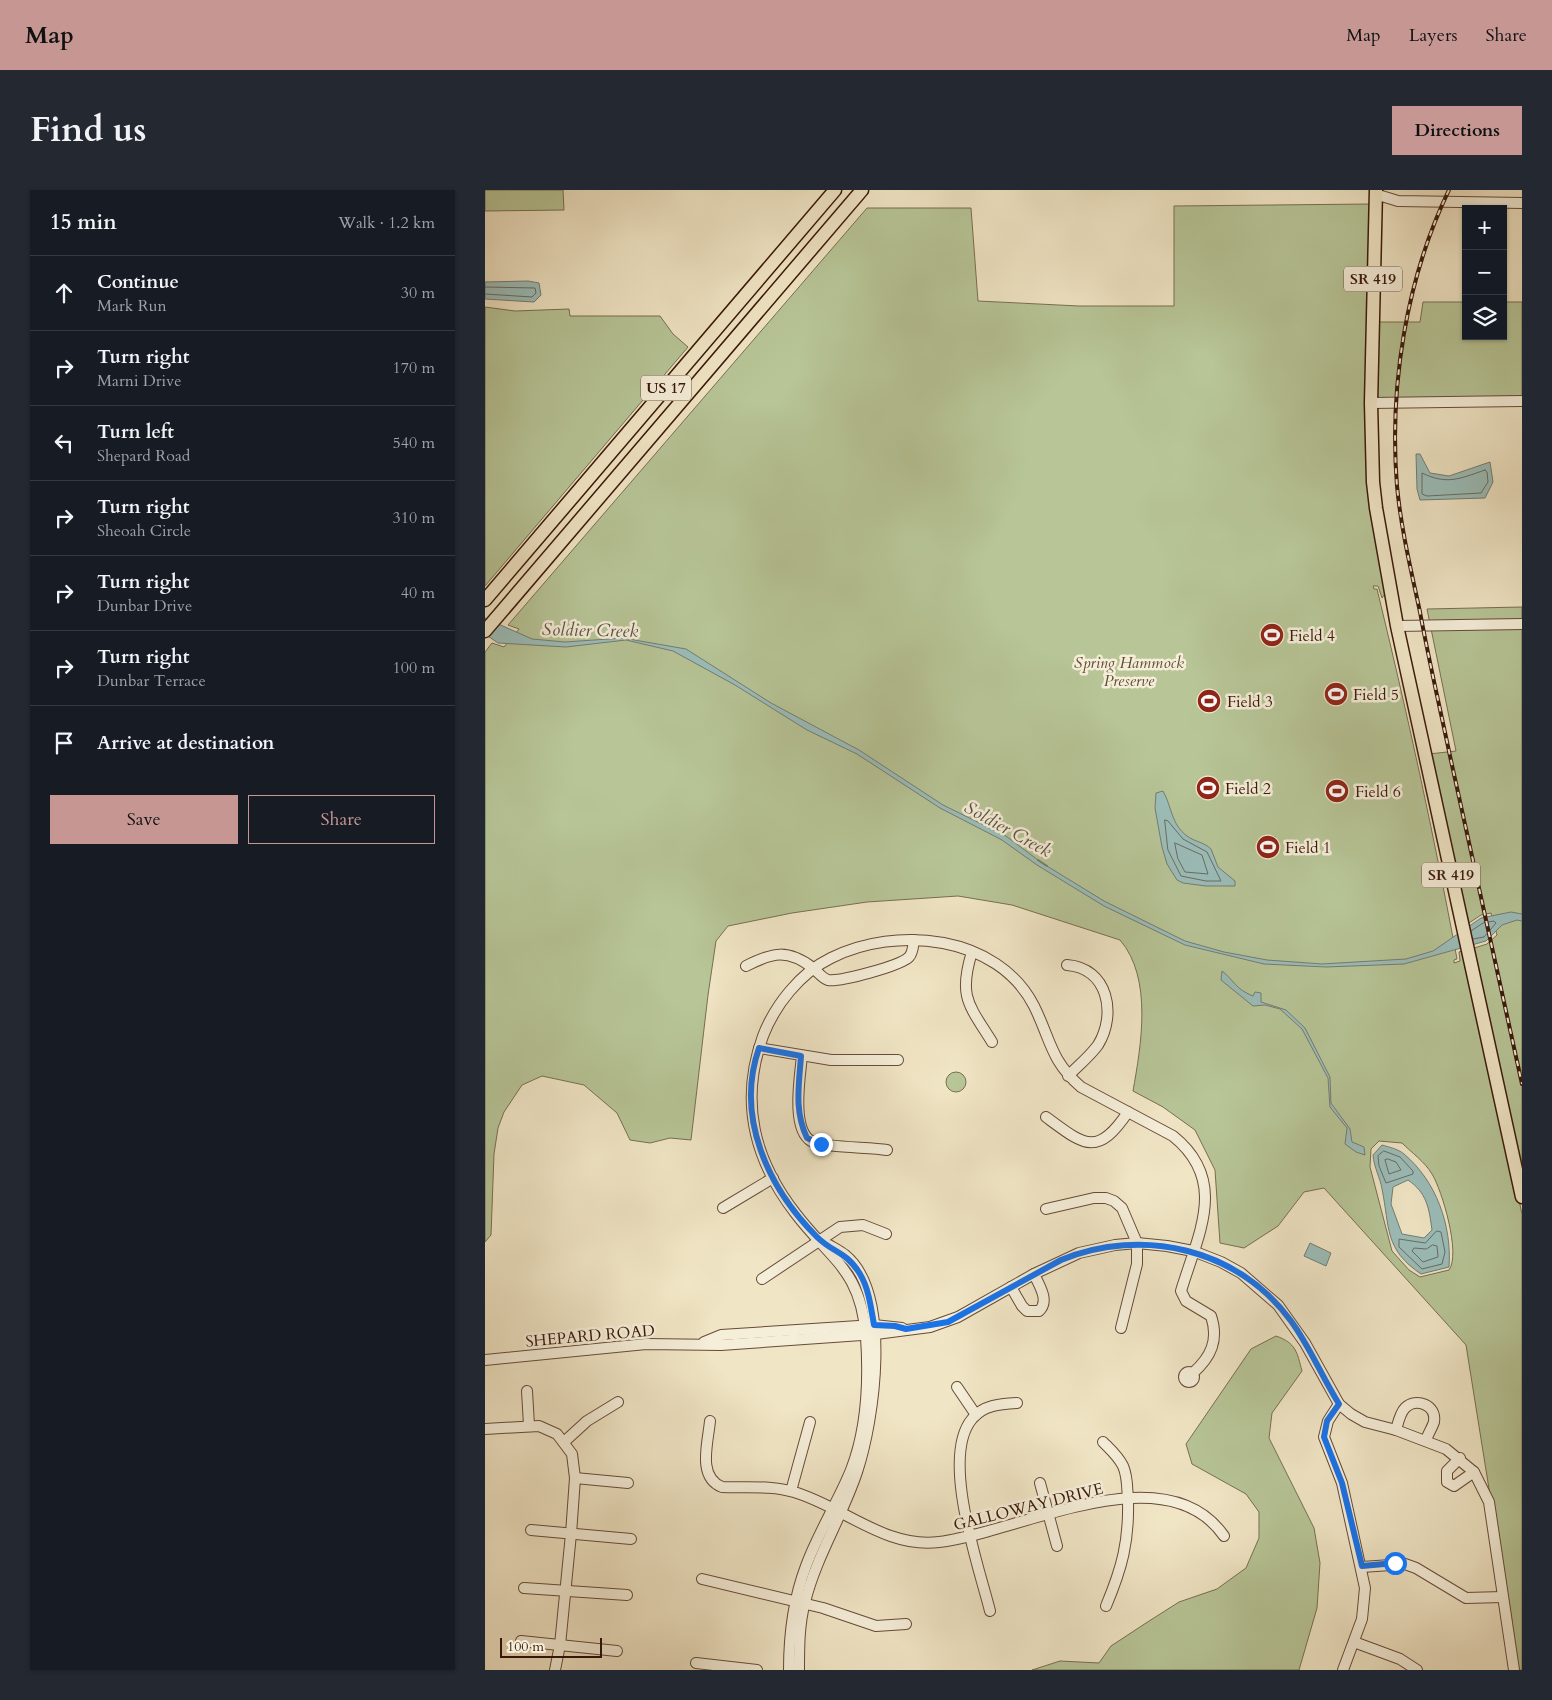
<!DOCTYPE html>
<html lang="en">
<head>
<meta charset="utf-8">
<style>
  body { margin:0; font-family:Cardo,serif; background:#242831; color:#f1f3f6 }
  .controls { position:absolute; right:15px; top:15px; display:grid; overflow:hidden; border-radius:0px; box-shadow:0 1px 4px #0004 }
  .controls button { width:45px; height:45px; display:grid; place-items:center; padding:0; border:0; border-bottom:1px solid #363941; background:#171b24; color:#f1f3f6; font:25px sans-serif }
  .scale { position:absolute; left:15px; bottom:12px; width:102px; box-sizing:border-box; padding-left:5px; border:2px solid #3a1809; border-top:0; font-size:14px; line-height:18px; white-space:nowrap; color:#3a1809; -webkit-text-stroke:4px #f5eed9; paint-order:stroke }
  .stop { position:absolute; width:15px; height:15px; margin:-11px; border:4px solid #1a73e8; border-radius:50%; background:#fff }
  .stop.end { background:#1a73e8; border-color:#fff; box-shadow:0 1px 5px #0008 }
  .list { margin:0; padding:0; list-style:none }
  h2 { display:flex; justify-content:space-between; align-items:center; height:65px; margin:0; padding:0 20px; font-size:21px }
  h2 small { font-size:16px; font-weight:400; color:#9ea1a6 }
  .list li { display:grid; grid-template-columns:32px 1fr auto; gap:15px; align-items:center; box-sizing:border-box; height:75px; padding:0 20px; border-top:1px solid #363941 }
  .list b { display:block; font-size:19px; white-space:nowrap }
  .list p { margin:0; font-size:16px; white-space:nowrap; color:#9ea1a6 }
  .list em { font-size:16px; font-style:normal; color:#9ea1a6 }
  .actions { display:flex; gap:10px; padding:15px 20px }
  .actions a { flex:1; padding:11px 0; border:1px solid #c59692; border-radius:0px; text-align:center; font-size:18px; color:#c59692 }
  .actions .main { background:#c59692; color:#111 }
  .icon { flex:none; width:28px; height:28px; fill:none; stroke:currentColor; stroke-width:2; stroke-linecap:round; stroke-linejoin:round }
  .map { position:relative; flex:none; width:1037px; height:1480px; overflow:hidden; border-radius:0px }
  header { display:flex; align-items:center; gap:30px; box-sizing:border-box; height:70px; padding:0 25px; background:#c59692; color:#111 }
  header strong { font-size:24px }
  nav { display:flex; gap:28px; margin-inline-start:auto; font-size:18px }
  .intro { display:flex; align-items:center; justify-content:space-between; box-sizing:border-box; height:120px; padding:0 30px }
  h1 { margin:0; font-size:35px }
  .button { padding:12px 22px; border-radius:0px; background:#c59692; color:#111; font-size:18px; font-weight:700 }
  main { display:flex; gap:30px; padding:0 30px }
  aside { flex:1; background:#171b24; border-radius:0px; box-shadow:0 1px 4px #0004 }
  .map>svg:first-child { display:block }
</style>
</head>
<body>
<header>
<strong>Map</strong>
<nav><a>Map</a><a>Layers</a><a>Share</a></nav>
</header>
<div class="intro"><h1>Find us</h1><a class="button">Directions</a></div>
<main>
<aside>
<h2>15 min<small>Walk · 1.2 km</small></h2>
<ul class="list">
<li><svg class="icon" aria-label="ahead" viewBox="0 0 24 24"><path d="M12 20V5M6 11l6-6 6 6"/></svg><div><b>Continue</b><p>Mark Run</p></div><em>30 m</em></li>
<li><svg class="icon" aria-label="right" viewBox="0 0 24 24"><path d="M7 20v-9h11M14 6l5 5-5 5"/></svg><div><b>Turn right</b><p>Marni Drive</p></div><em>170 m</em></li>
<li><svg class="icon" aria-label="left" viewBox="0 0 24 24"><path d="M17 20v-9H6M10 6l-5 5 5 5"/></svg><div><b>Turn left</b><p>Shepard Road</p></div><em>540 m</em></li>
<li><svg class="icon" aria-label="right" viewBox="0 0 24 24"><path d="M7 20v-9h11M14 6l5 5-5 5"/></svg><div><b>Turn right</b><p>Sheoah Circle</p></div><em>310 m</em></li>
<li><svg class="icon" aria-label="right" viewBox="0 0 24 24"><path d="M7 20v-9h11M14 6l5 5-5 5"/></svg><div><b>Turn right</b><p>Dunbar Drive</p></div><em>40 m</em></li>
<li><svg class="icon" aria-label="right" viewBox="0 0 24 24"><path d="M7 20v-9h11M14 6l5 5-5 5"/></svg><div><b>Turn right</b><p>Dunbar Terrace</p></div><em>100 m</em></li>
<li><svg class="icon" aria-label="arrive" viewBox="0 0 24 24"><path d="M6 21V4h12l-3 4 3 4H6"/></svg><div><b>Arrive at destination</b></div></li>
</ul>
<div class="actions"><a class="main">Save</a><a>Share</a></div>
</aside>
<div class="map">
<svg width="1037" height="1480" viewBox="0 0 1037 1480">
  <rect width="100%" height="100%" fill="#f0e5c5"/>
  <filter id="stains"><feTurbulence type="fractalNoise" baseFrequency=".004" numOctaves="4"/><feColorMatrix values="0 0 0 0 .2 0 0 0 0 .09 0 0 0 0 .02 0 0 0 .5 -.17"/></filter>
  <radialGradient id="worn" r=".72"><stop offset=".6" stop-color="#630" stop-opacity="0"/><stop offset="1" stop-color="#630" stop-opacity=".3"/></radialGradient>
  <!-- green -->
  <g fill="#b7c597" stroke="#786e50" fill-rule="evenodd">
    <polygon points="0,0 78,0 79,20 0,21"/>
    <path d="M886 14 882 213 902 401 897 408 893 396H888L889 399H892C922 522 949 645 972 769L969 770V773L975 771 974 762 980 760 1037 1024V1480H1033L981 1155 839 998 819 1002 793 1036 759 1058 735 1053 730 980 710 940 678 917 648 901C656 856 668 788 635 750L527 715 473 706 382 712 307 723 243 736 231 751 223 805 206 950 185 948 165 953 145 950 132 923 99 895 57 886 37 895 19 922 13 938 9 964 6 1045 0 1052V462L7 453 19 457 34 439 23 435 382 18H486L493 111 594 116H689V16ZM894 951 917 953C926 962 940 972 947 984 957 1000 976 1064 964 1080L935 1087 924 1080 907 1061 885 977 886 959Z"/>
    <polygon points="938,112 981,112 981,146 1018,146 1018,112 1037,112 1037,210 889,213 892,132 935,132"/>
    <polygon points="0,117 30,121 84,119 85,126 175,126 188,144 203,157 0,396"/>
    <polygon points="1037,417 1037,990 986,759 1002,754 1012,745 1006,723 996,725 981,735 944,564 971,561 942,419"/>
    <circle cx="471" cy="892" r="10"/>
    <path d="M791 1146C811 1153 812 1162 817 1181L787 1223 784 1248 829 1338 835 1373 832 1418 814 1480H547L575 1471 614 1473 626 1456 661 1433 694 1412 732 1399 761 1378 774 1348V1322L761 1304 707 1274 701 1254 766 1159Z"/>
  </g>
  <!-- water -->
  <g fill="#9bbeba" stroke="#747c73" fill-rule="evenodd">
    <polygon points="43,91 54,93 56,105 49,112 0,109 0,92"/>
    <polygon points="931,264 935,264 945,283 964,286 1005,272 1008,292 1000,308 935,310 932,299"/>
    <polygon points="0,428 47,449 80,452 138,448 201,459 286,513 374,560 458,615 521,646 557,673 619,711 700,751 739,762 782,770 837,774 921,769 948,761 996,728 1026,722 1037,724 1037,731 1032,730 1017,735 1001,751 919,774 841,777 779,774 700,755 619,716 552,675 517,650 455,618 372,564 322,540 250,495 188,461 141,450 81,457 13,453 0,444"/>
    <path d="M678 601C687 617 686 634 702 646 710 652 719 652 726 659L733 677 750 691V696H721L698 693 692 690 682 674 677 657 670 618 671 603Z"/>
    <path d="M737 781C749 790 750 799 768 806L770 802 776 803V812L801 820 820 838 845 887 846 913 865 939 867 952 879 957 880 965 871 962 860 954 862 938 845 917 843 888 817 839 795 819 780 815 768 816 736 790Z"/>
    <path d="M897 955C904 957 913 959 919 964 951 991 967 1035 964 1077L936 1084C899 1059 905 1038 897 999 895 987 889 978 888 965ZM923 990C942 1003 944 1018 947 1040L939 1048 917 1044 906 1014 908 997Z"/>
    <polygon points="825,1053 846,1063 841,1076 819,1066"/>
  </g>
  <g fill="none" stroke-linecap="round" stroke-linejoin="round">
    <!-- shore -->
    <g stroke="#6a6b62" stroke-width="1">
      <polyline points="0,97 50,98 51,103 47,107 0,104"/>
      <path d="M1000 280 1002 282 1003 292 996 303 942 306 937 304V283C962 295 974 289 1000 280Z"/>
      <polygon points="680,630 683,631 698,649 722,662 736,691 721,691 696,686 683,660"/>
      <polygon points="690,653 717,665 723,684 700,682 693,669"/>
      <polyline points="986,741 998,733 1009,731 1011,733 999,747 988,749"/>
      <polygon points="899,961 915,967 928,981 928,984 901,993 894,976 893,966"/>
      <polygon points="903,969 911,972 916,980 904,984 900,970"/>
      <polygon points="952,1041 956,1042 960,1062 957,1074 937,1079 914,1057 914,1049 940,1053"/>
      <polygon points="948,1055 952,1056 953,1067 938,1072 927,1061 929,1058 941,1059"/>
    </g>
    <!-- stream -->
    <polyline stroke="#747c73" stroke-width="2" points="553,670 562,676"/>
    <!-- minor casing -->
    <g stroke="#684b38" stroke-width="12">
      <g id="minor">
        <polyline points="890,4 913,11 1037,13"/>
        <polyline points="886,213 1037,211"/>
        <polyline points="912,436 1037,434"/>
        <path d="M487 762C473 807 484 815 507 852"/>
        <path d="M582 775C623 778 632 824 613 855 605 866 593 876 583 886"/>
        <path d="M261 776C288 762 303 759 328 778 333 782 337 788 343 790 355 792 415 776 424 767 428 763 428 756 429 750"/>
        <polyline points="274,858 346,870 413,870"/>
        <path d="M317 866C315 886 306 939 326 951 339 958 384 957 402 960"/>
        <path d="M561 927C599 955 612 968 643 922"/>
        <polyline points="238,1018 288,988"/>
        <polyline points="561,1019 609,1008 621,1008 629,1011 637,1018 652,1053 652,1074 636,1138"/>
        <polyline points="277,1089 355,1037 378,1035 401,1044"/>
        <path d="M526 1097 537 1116 542 1121H554C565 1111 554 1095 549 1084"/>
        <polyline points="219,1152 236,1145 389,1135 417,1138"/>
        <polyline points="0,1170 161,1154 236,1155 391,1144 445,1137 473,1127 549,1084 594,1063 630,1055 652,1053 682,1056 708,1061 736,1072 756,1083 793,1115 820,1153 854,1214 866,1224 880,1232 911,1240 961,1259 989,1282 1004,1312 1029,1480"/>
        <circle cx="704" cy="1187" r="5"/>
        <polyline points="472,1197 491,1225"/>
        <polyline points="42,1201 44,1235"/>
        <polyline points="854,1214 843,1231 839,1247 857,1293 880,1398 877,1429 858,1480"/>
        <path d="M225 1231C223 1253 212 1287 237 1297 261 1298 286 1295 309 1302 357 1316 401 1359 454 1352 533 1343 680 1261 739 1346"/>
        <polyline points="0,1239 54,1236 72,1244 87,1264 90,1288 86,1344 75,1455 70,1480"/>
        <path d="M911 1240C913 1233 915 1223 920 1218 931 1207 952 1215 949 1232 947 1238 943 1244 941 1250"/>
        <polyline points="79,1252 102,1231 133,1212"/>
        <path d="M618 1252C626 1260 633 1266 638 1276 643 1287 642 1299 643 1311 644 1352 637 1378 621 1416"/>
        <polyline points="975,1268 962,1281 962,1292 969,1296 989,1282"/>
        <polyline points="90,1288 143,1293"/>
        <polyline points="555,1293 572,1356"/>
        <polyline points="306,1301 325,1232"/>
        <polyline points="46,1340 146,1349"/>
        <polyline points="877,1377 920,1374 931,1378 981,1408 1018,1407"/>
        <polyline points="217,1389 338,1418 391,1436 421,1434"/>
        <polyline points="39,1398 142,1405"/>
        <path d="M505 1421C494 1377 455 1267 487 1229 498 1215 515 1214 532 1213"/>
        <polyline points="36,1451 132,1461"/>
        <polyline points="869,1452 915,1469 932,1480"/>
        <polyline points="211,1473 272,1480"/>
        <path d="M304 1480C304 1444 308 1410 321 1376 333 1343 353 1312 366 1280 382 1239 384 1190 381 1147 376 1080 347 1071 311 1024 269 970 254 912 278 846 290 815 315 783 346 768 411 735 513 745 549 816 566 850 565 870 596 897L688 946C744 991 713 1044 696 1101L701 1111 726 1126C734 1150 726 1167 708 1183"/>
        <path d="M314 1480C314 1457 314 1434 320 1412 331 1367 357 1327 372 1282 389 1231 408 1104 360 1065 355 1061 349 1058 344 1055"/>
      </g>
    </g>
    <!-- major casing -->
    <g stroke="#3a1809" stroke-width="15">
      <g id="major">
        <polyline points="891,0 886,213 888,292 891,318 912,436 1037,1007"/>
        <polyline points="0,410 350,0"/>
        <polyline points="0,441 377,0"/>
      </g>
    </g>
    <!-- minor -->
    <use href="#minor" stroke="#f5eed9" stroke-width="10"/>
    <!-- major -->
    <use href="#major" stroke="#f0e5c5" stroke-width="12"/>
    <!-- rail casing -->
    <g stroke="#3a1809" stroke-width="4">
      <path id="rail" d="M964 0C921 89 904 197 912 296 916 339 926 380 935 422 944 471 955 518 965 566 989 675 1013 785 1037 894"/>
    </g>
    <!-- rail -->
    <use href="#rail" stroke="#f5eed9" stroke-width="2" stroke-dasharray="5.5" stroke-linecap="butt"/>
  </g>
  <g fill="none" stroke-linecap="round" stroke-linejoin="round">
    <!-- route -->
    <path stroke="#1a73e8" stroke-width="6" d="M336 954 322 948C309 921 314 895 316 866L274 858C250 927 283 998 332 1047 348 1063 361 1061 375 1084 384 1099 386 1118 389 1135L410 1136 421 1139 463 1132 576 1070C657 1037 753 1058 806 1131 825 1157 837 1187 854 1214L842 1231 839 1247 857 1293 877 1376 910 1373"/>
  </g>
  <!-- icons -->
  <defs>
    <g id="stadium-disc" transform="scale(1.25)"><circle r="9.5" fill="#8f2418" stroke="#f5eed9"/><path d="M0-5a6.5 5 0 1 0 0 10a6.5 5 0 1 0 0-10ZM-3.5-1.8h7v3.6h-7Z" fill="#fff"/></g>
  </defs>
  <g fill-rule="evenodd">
    <use href="#stadium-disc" x="787" y="445"/>
    <use href="#stadium-disc" x="851" y="504"/>
    <use href="#stadium-disc" x="724" y="511"/>
    <use href="#stadium-disc" x="723" y="598"/>
    <use href="#stadium-disc" x="852" y="601"/>
    <use href="#stadium-disc" x="783" y="657"/>
  </g>
  <g text-anchor="middle" stroke-width="5" stroke-linejoin="round" paint-order="stroke">
    <!-- shield labels -->
    <g fill="#f5eed9" stroke="#725847" stroke-width="1">
      <rect x="859" y="76.5" width="58" height="25" rx="4"/>
      <rect x="156" y="185.5" width="50" height="25" rx="4"/>
      <rect x="937" y="672.5" width="58" height="25" rx="4"/>
    </g>
    <g font-size="15" font-weight="bold" fill="#3a1809">
      <text x="888" y="94">SR 419</text>
      <text x="181" y="203">US 17</text>
      <text x="966" y="690">SR 419</text>
    </g>
    <!-- poi labels -->
    <g font-size="16" fill="#3a1809" stroke="#f5eed9" text-anchor="start">
      <text x="804" y="451">Field 4</text>
      <text x="868" y="510">Field 5</text>
      <text x="742" y="517">Field 3</text>
      <text x="740" y="604">Field 2</text>
      <text x="870" y="607">Field 6</text>
      <text x="800" y="663">Field 1</text>
    </g>
    <!-- park labels -->
    <g font-size="16" font-style="italic" fill="#604c34" stroke="#f5eed9">
      <text x="644" y="478">Spring Hammock<tspan x="644" dy="18">Preserve</tspan></text>
    </g>
    <!-- street labels -->
    <g font-size="16" fill="#3a1809" stroke="#f5eed9">
      <text transform="translate(105 1145) rotate(-5)" y="6">SHEPARD ROAD</text>
      <text transform="translate(543 1316) rotate(-14)" y="6">GALLOWAY DRIVE</text>
    </g>
    <!-- water labels -->
    <g font-size="18" font-style="italic" fill="#5c5247" stroke="#f5eed9">
      <text transform="translate(105 440) rotate(1)" y="6">Soldier Creek</text>
      <text transform="translate(523 639) rotate(29)" y="6">Soldier Creek</text>
    </g>
  </g>
  <rect width="100%" height="100%" filter="url(#stains)"/>
  <rect width="100%" height="100%" fill="url(#worn)"/>
</svg>
<div class="controls">
<button>+</button>
<button>−</button>
<button><svg class="icon" aria-label="layers" viewBox="0 0 24 24"><path d="M12 4l9 5-9 5-9-5zM3 14l9 5 9-5"/></svg></button>
</div>
<div class="scale">100 m</div>
<div class="stop" style="left:910px;top:1373px"></div>
<div class="stop end" style="left:336px;top:954px"></div>
</div>
</main>
</body>
</html>
